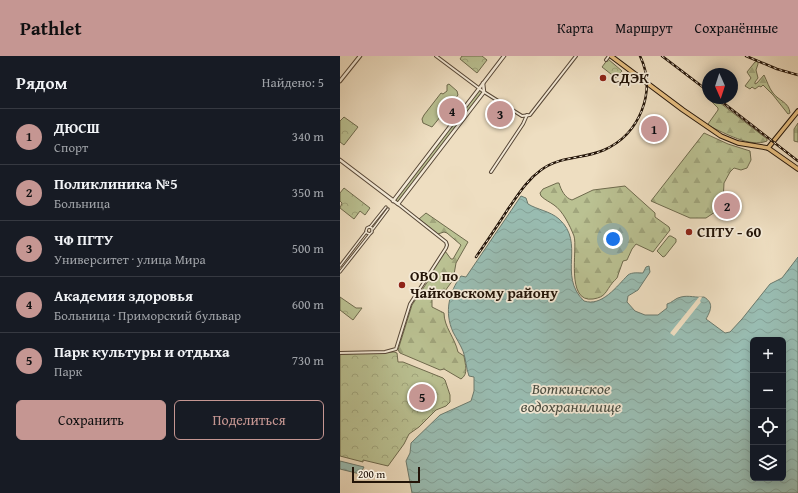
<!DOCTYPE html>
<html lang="ru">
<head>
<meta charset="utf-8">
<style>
  body { margin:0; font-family:"Gentium Book Plus",serif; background:#242831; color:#f1f3f6 }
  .controls { position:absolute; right:12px; bottom:12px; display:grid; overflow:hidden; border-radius:6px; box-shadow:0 2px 10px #0003 }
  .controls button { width:36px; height:36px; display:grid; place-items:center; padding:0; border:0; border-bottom:1px solid #363941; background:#171b24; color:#f1f3f6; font:20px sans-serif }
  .compass { position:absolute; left:362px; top:12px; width:36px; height:36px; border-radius:50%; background:#171b24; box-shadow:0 2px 10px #0003; rotate:177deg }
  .scale { position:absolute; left:12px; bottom:10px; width:68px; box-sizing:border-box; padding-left:4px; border:2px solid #231408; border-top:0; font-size:11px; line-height:14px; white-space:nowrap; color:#231408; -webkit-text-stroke:3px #f4ead7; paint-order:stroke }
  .you { position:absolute; left:273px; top:183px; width:14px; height:14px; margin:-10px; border:3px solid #fff; border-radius:50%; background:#1a73e8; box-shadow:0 0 0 6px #1a73e833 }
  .badge { display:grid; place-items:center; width:26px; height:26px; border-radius:50%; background:#c59692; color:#111; font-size:13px; font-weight:700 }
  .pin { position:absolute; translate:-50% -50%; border:2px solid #fff; box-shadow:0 1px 4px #0006 }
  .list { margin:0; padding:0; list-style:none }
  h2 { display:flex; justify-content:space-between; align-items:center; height:52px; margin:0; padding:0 16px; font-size:17px }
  h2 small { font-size:13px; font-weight:400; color:#9ea1a6 }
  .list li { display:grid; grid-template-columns:26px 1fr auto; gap:12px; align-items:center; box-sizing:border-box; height:56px; padding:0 16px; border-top:1px solid #363941 }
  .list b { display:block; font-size:15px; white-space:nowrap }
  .list p { margin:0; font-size:13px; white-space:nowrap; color:#9ea1a6 }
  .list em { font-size:13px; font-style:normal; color:#9ea1a6 }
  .actions { display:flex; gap:8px; padding:12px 16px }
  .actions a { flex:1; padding:9px 0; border:1px solid #c59692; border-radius:6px; text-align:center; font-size:14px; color:#c59692 }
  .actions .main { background:#c59692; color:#111 }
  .icon { flex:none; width:22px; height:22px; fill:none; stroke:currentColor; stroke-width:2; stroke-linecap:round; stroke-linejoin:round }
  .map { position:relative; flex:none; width:458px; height:437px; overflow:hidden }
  header { display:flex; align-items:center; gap:24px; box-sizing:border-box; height:56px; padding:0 20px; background:#c59692; color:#111 }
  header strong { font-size:19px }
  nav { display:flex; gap:22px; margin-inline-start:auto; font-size:14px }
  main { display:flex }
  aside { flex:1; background:#171b24 }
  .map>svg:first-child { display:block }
</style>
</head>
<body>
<header>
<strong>Pathlet</strong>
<nav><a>Карта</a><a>Маршрут</a><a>Сохранённые</a></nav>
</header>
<main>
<aside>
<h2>Рядом<small>Найдено: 5</small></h2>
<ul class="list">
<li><span class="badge">1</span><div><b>ДЮСШ</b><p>Спорт</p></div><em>340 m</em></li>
<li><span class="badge">2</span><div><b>Поликлиника №5</b><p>Больница</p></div><em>350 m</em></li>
<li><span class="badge">3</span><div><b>ЧФ ПГТУ</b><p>Университет · улица Мира</p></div><em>500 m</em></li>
<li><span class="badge">4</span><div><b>Академия здоровья</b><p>Больница · Приморский бульвар</p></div><em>600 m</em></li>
<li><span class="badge">5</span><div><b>Парк культуры и отдыха</b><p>Парк</p></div><em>730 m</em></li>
</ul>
<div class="actions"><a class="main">Сохранить</a><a>Поделиться</a></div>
</aside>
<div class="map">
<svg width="458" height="437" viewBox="0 0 458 437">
  <defs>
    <pattern id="forest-firs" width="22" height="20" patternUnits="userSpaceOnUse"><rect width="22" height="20" fill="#bac192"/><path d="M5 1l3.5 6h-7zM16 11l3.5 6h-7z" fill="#a0a57c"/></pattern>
    <pattern id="park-crowns" width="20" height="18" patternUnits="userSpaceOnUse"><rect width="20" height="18" fill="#bac192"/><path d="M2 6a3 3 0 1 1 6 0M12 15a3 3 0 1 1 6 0" fill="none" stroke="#a0a57c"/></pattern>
    <pattern id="water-waves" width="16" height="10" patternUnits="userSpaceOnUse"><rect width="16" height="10" fill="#99bcb1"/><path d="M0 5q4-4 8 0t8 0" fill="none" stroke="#84a197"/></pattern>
  </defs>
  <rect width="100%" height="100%" fill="#eedec1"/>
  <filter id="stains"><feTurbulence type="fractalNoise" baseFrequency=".005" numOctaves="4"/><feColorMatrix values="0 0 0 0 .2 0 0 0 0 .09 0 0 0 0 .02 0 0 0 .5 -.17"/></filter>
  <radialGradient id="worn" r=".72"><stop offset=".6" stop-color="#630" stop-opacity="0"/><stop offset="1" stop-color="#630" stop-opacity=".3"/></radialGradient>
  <!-- grass -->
  <g fill="#bac192" stroke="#6e6a4d">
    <polygon points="109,28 117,35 118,39 92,71 83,67 82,63 84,59 101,37 103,38 107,35 107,29"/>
    <polygon points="139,33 144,36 58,148 53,145"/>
    <polygon points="329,180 331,180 336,183 336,186 325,200 323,201 317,195"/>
  </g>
  <!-- forest -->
  <g fill="url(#forest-firs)" stroke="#6e6a4d">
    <path d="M418 5V8L416 14 418 22 415 26V28L417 27 424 19C427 25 429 32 433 37 439 45 449 46 450 57L448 58 433 39 423 29 421 31 419 30 415 33 412 31 410 33 405 30 411 22 407 16 415 6Z"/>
    <path d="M375 43 427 83V85C410 92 385 77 369 70L368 68 378 54V52L372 46Z"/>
    <polygon points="458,67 458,86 454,85 454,73"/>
    <polygon points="364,77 388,88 410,95 411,104 407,112 401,114 394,112 390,116 384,127 383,147 375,156 366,162 350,162 311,145"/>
    <path d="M217 127H219C221 134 225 142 232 144L253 134 285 130 315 157V161L329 171 330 174 313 196 296 188 292 193 287 204 283 205C281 210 280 214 278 219 278 222 275 224 273 226 265 236 266 241 253 243 225 247 238 193 234 180 230 170 223 155 214 149 210 146 205 144 201 140L200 137 203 133Z"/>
    <path d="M86 157 128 186 116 207 113 224 105 235 102 236V240L97 243H92V251L104 257C104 271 115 282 118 296L124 300C125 308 129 318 121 323L104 313 100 314 60 297 58 294 72 249 88 225 87 223 105 195 111 203H113L121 189 107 177 104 176 98 178 79 163Z"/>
  </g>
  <!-- park -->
  <g fill="url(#park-crowns)" stroke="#6e6a4d">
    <polygon points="122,0 142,0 147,4 137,17 120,3"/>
    <polygon points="268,3 282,15 276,22 262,11"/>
    <polygon points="4,61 18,71 4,89 0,86 0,65"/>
    <polygon points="4,132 30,152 25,159 20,155 14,163 0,152 2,147 0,145 0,137"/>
    <polygon points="0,241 16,252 22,252 13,264 0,254"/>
    <polygon points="54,296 57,297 58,306 63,306 103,322 105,324 110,339 110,346 106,350 96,354 79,371 69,378 64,388 48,410 23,404 23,406 0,400 0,298"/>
  </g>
  <!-- water -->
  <g fill="url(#water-waves)" stroke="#6a796d" fill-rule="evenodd">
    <path d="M181 140 186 142 188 148C198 154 210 155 219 163 246 187 217 219 244 245 262 251 277 230 288 219 292 216 298 217 303 217L306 211 309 210 310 216 298 234 288 240 287 246 295 255 305 259H318L327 252V248C332 247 335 242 341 241 349 239 356 242 364 241 374 247 371 254 366 263L385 277 390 276 402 263 430 228 442 222 458 201V437H72L66 405 70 397 71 387 100 359 131 345 134 335V321L129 320C126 312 126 303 123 295 120 288 116 282 113 276 104 256 109 236 121 220L126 221ZM413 284H443V422H413Z"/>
    <polygon points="0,405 24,411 20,418 0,413"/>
  </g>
  <!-- pier -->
  <polygon fill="#eedec1" points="359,241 362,241 360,245 361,246 334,280 330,277"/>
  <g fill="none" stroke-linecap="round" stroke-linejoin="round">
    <!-- pedestrian casing -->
    <g stroke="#564636" stroke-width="3.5">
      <g id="pedestrian">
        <polyline points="30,171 46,151"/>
        <polyline points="33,173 48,153"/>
        <polyline points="0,210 26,176"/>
        <polyline points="0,216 30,178 32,176 32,172 29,171 27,172 26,175 27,177 30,178"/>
      </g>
    </g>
    <!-- minor casing -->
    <g stroke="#564636" stroke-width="4">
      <g id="minor">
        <polyline points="96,0 144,36 182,60 190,59 236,0"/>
        <polyline points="266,4 269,0"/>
        <polyline points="151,116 183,68 187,59"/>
        <polyline points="0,297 45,296 56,293 70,248 106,192 107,189 106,186 58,148"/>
      </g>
    </g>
    <!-- tertiary casing -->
    <g stroke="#564636" stroke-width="4.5">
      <g id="tertiary">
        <polyline points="0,25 20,0"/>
        <polyline points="0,104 58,148 144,36 143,27"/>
        <polyline points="53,145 164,0"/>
      </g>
    </g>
    <!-- primary casing -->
    <g stroke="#231408" stroke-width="5.5">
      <g id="primary">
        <polyline points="271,0 343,54 381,80 398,87 428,92 458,113"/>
        <polyline points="428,92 458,55"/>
      </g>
    </g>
    <!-- pedestrian -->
    <use href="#pedestrian" stroke="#f4ead7" stroke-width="1.5"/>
    <!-- minor -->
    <use href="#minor" stroke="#f4ead7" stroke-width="2"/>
    <!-- tertiary -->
    <use href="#tertiary" stroke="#f4ead7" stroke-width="2.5"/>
    <!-- primary -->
    <use href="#primary" stroke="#e7bf80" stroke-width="3.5"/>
    <!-- rail casing -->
    <g stroke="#231408" stroke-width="2.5">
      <g id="rail">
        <polyline points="322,0 368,35"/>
        <polyline points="406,0 437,13 458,19"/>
        <polyline points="377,42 458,105"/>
        <path d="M136 201C147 185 158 169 168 153 178 139 187 124 201 114 219 100 244 103 264 94 300 78 317 35 300 0"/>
      </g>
    </g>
    <!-- rail -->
    <use href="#rail" stroke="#f4ead7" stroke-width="1" stroke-dasharray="3" stroke-linecap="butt"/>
  </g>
  <!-- markers -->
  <g fill="#8f2418" stroke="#f4ead7" stroke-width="1.5">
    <circle cx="263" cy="22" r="4"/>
    <circle cx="349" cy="176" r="4"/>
    <circle cx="62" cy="229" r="4"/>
  </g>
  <g text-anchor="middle" stroke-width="3.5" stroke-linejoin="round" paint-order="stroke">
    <!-- poi labels -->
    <g font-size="15" font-weight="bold" fill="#231408" stroke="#f4ead7" text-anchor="start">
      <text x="271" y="27">СДЭК</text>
      <text x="357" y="181">СПТУ - 60</text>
      <text x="70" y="225">ОВО по<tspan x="70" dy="17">Чайковскому району</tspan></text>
    </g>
    <!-- water labels -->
    <g font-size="16" font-style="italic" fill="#4c4f43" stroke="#f4ead7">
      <text x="231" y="338">Воткинское<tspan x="231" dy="18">водохранилище</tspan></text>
    </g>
  </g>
  <rect width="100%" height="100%" filter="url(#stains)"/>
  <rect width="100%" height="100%" fill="url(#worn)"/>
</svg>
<div class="controls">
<button>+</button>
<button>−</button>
<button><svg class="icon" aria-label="locate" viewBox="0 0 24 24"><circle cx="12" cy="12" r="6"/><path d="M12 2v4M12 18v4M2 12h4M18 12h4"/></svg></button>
<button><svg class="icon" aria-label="layers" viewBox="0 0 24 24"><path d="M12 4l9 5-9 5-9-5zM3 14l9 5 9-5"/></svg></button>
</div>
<svg class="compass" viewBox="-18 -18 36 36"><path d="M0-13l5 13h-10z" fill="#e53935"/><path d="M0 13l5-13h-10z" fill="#9ea1a6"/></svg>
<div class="scale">200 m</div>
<div class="you"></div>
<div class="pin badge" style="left:314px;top:73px">1</div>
<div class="pin badge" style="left:387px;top:150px">2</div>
<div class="pin badge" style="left:160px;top:58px">3</div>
<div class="pin badge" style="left:112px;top:55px">4</div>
<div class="pin badge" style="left:82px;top:341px">5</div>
</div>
</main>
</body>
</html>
